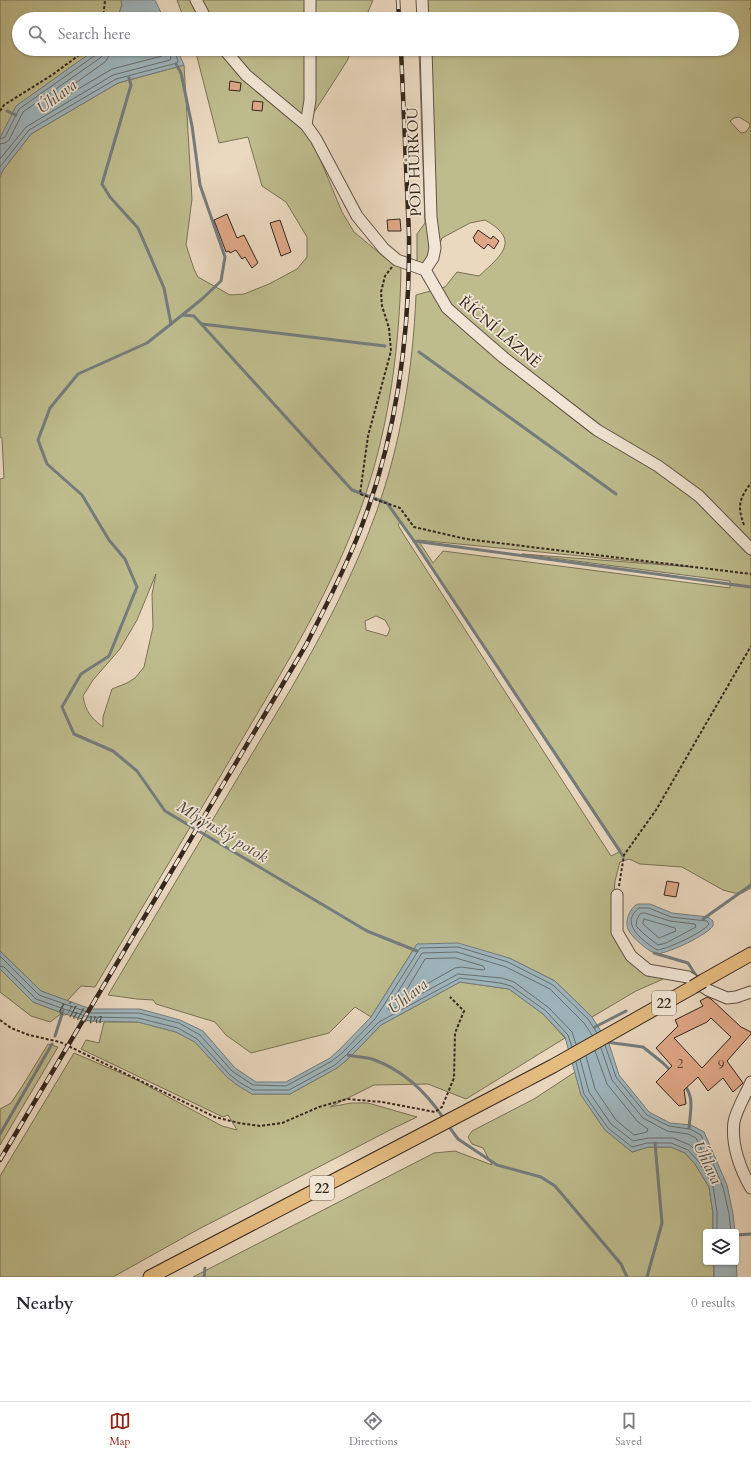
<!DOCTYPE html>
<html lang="en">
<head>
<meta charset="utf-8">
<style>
  body { margin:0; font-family:Cardo,serif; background:#f7f7f7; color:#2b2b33 }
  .controls { position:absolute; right:12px; bottom:12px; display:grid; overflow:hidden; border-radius:4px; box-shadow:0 1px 3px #0004 }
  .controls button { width:36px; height:36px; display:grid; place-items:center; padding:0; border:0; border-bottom:1px solid #e1e1e2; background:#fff; color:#2b2b33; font:20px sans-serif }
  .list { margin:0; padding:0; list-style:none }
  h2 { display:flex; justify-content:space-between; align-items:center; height:52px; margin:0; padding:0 16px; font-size:17px }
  h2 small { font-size:13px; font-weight:400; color:#7c7c81 }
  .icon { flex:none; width:22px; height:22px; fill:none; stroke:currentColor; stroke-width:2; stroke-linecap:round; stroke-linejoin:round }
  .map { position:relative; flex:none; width:751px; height:1277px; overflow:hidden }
  .search { position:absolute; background:#fff; box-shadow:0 1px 3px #0004; left:12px; right:12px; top:12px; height:44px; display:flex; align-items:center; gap:10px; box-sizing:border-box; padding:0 14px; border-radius:22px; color:#7c7c81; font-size:15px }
  .sheet { height:124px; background:#fff }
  nav { display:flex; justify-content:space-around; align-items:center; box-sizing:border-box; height:56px; border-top:1px solid #e1e1e2; background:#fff; font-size:11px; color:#7c7c81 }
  nav a { display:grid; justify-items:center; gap:2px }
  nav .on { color:#8f2418 }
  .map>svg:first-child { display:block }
</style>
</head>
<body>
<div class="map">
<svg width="751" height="1277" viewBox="0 0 751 1277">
  <rect width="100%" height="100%" fill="#ead8bf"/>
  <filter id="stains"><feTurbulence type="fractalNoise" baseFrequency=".005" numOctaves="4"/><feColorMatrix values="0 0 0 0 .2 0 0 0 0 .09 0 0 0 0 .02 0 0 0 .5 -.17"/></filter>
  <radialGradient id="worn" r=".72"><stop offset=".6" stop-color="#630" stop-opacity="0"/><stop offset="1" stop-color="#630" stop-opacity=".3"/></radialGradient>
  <!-- green -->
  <g fill="#bebc8d" stroke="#797156" fill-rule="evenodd">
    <polygon points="0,0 121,0 122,5 117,19 19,19 19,49 96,49 0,138"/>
    <polygon points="177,0 373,0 365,19 184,19"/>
    <path d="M417 0H751V8L749 9 751 10V888L742 893H734L723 890 682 867 640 864 629 859 620 862 615 881 612 919 648 974 663 979 636 991 592 1017 555 981 509 958 417 944 371 1017 355 1007 329 1033 251 1053 226 1035 215 1022 156 1004 153 1000 137 999 108 995 292 687C324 631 354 574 376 513 401 444 413 368 416 295L445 287 457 272 479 276C502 255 521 240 485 220L470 223 442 238 434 261 417 265V234L425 223 419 49H732V19H417ZM739 117 749 123 750 126 746 132 741 133 737 129 730 121 734 118ZM401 521 621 851 611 856 404 535 398 525ZM418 540 692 567 522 554 730 581V588L443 551 433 563ZM376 616 385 620 390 629 387 636 366 630 365 621Z"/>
    <path d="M195 49H352L347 61 306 125 342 212 354 232 384 257 401 266C400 346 389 429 362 505 333 587 288 662 244 736 195 820 144 904 95 987L81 986 67 1001 41 991 0 951V479L4 478 2 438 0 437V177L3 170 31 134 118 83 184 65 192 199 186 245 194 269 198 277 230 295 244 294 269 284 297 269 307 257V237L286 202 262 186 248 137 219 143ZM156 574 152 594 153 627 144 667 135 678 127 683 112 689 103 717V727C90 717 86 712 83 696L93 680 120 649 137 620Z"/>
    <polygon points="0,969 33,1002 62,1013 50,1022 31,1016 0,992"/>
    <polygon points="460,982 509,989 543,1014 565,1038 466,1099 428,1084 374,1085 330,1107 351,1103 368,1103 417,1117 390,1130 197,1230 113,1277 0,1277 0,1176 74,1053 137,1080 222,1126 237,1130 228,1115 223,1117 81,1049 86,1040 99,1043 104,1022 138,1022 176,1032 195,1042 227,1077 252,1094 290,1094 337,1068 348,1059 381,1025"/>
    <polygon points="48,1044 58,1047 0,1145 0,1109 11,1103 23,1085"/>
    <polygon points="575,1072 581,1095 605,1130 632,1152 648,1147 671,1147 685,1153 695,1164 709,1187 713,1213 713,1232 706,1232 706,1262 714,1262 714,1277 193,1277 434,1153 455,1151 492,1165 483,1148 472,1144 468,1137 472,1131 534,1099"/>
  </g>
  <!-- water -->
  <g fill="#9eb6be" stroke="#747c7e">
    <polygon points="121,0 155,0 164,19 117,19 122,5"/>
    <polygon points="96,49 177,49 184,65 118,83 31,134 3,170 0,177 0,138 16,106"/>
    <path d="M638 904H650L672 913 708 917 713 921V926C705 936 671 952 657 954 649 952 631 937 628 929 626 925 627 918 629 914 631 910 633 906 638 904Z"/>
    <polygon points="458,943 509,958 555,981 592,1017 609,1044 619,1075 649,1112 670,1123 691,1125 704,1132 727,1185 733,1214 735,1232 713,1232 713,1213 709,1187 695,1164 685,1153 671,1147 648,1147 632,1152 605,1130 581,1095 565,1037 543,1014 509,989 460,982 381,1025 348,1059 337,1068 290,1094 252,1094 237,1085 227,1077 195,1042 176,1032 138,1022 89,1021 62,1013 33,1002 0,969 0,951 41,991 91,1009 140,1009 180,1020 203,1031 235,1068 256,1082 286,1082 330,1058 339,1050 371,1017 417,944"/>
    <polygon points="736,1257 737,1277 714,1277 714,1262 736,1262"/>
  </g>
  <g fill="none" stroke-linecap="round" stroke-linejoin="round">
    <!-- shore -->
    <g stroke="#696e6e" stroke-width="1">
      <polyline points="110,49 109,56 105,62 49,102 48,105 51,105 112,69 162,56 163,49"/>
      <polyline points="0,139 5,137 19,109 97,54 99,49"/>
      <polyline points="0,144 5,143 9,140 23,112 100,58 104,54 104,49"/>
      <polyline points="0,159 26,127 113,75 170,60 171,58 169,49"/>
      <polyline points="0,167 29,130 116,79 177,63 178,61 174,49"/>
      <path d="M639 908H649L671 917 707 921 709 924C704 932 668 949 657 950 644 942 618 923 639 908Z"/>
      <polygon points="645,913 670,921 695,924 696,927 666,943 658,945 644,934 636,926 637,919 640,914"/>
      <polygon points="644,919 675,928 676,931 659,938 643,924"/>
      <polyline points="0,956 39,995 90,1013 139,1013 179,1023 200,1035 232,1071 253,1085 286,1086 332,1061 342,1053 375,1019 420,948 458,947 508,962 553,985 588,1019 597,1033"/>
      <polygon points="456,958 483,966 485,969 483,970 461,967 455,968 409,994 406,993 406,991 425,959"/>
      <path id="s1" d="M0 966 4 967 36 999 64 1009 89 1017 138 1018 178 1028 197 1039 229 1074 239 1082 253 1090H289L335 1065 345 1056 379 1022 460 978 500 983 511 986 546 1011 568 1035 572 1047"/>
      <polyline points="576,1044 572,1032 549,1008 514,982 502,978 458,974 391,1010 389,1010 388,1008 422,953 457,952 506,967 550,989 584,1023 592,1035"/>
      <polyline points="605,1045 616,1077 647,1115 669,1126 690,1129 701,1135 723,1187 729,1214 731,1232"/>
      <polyline points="586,1056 595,1089 616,1120 634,1135 647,1132 648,1129 638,1122 607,1084 595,1051"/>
      <polyline points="580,1059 589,1092 611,1124 633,1141 648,1138 673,1138 690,1145 700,1155 702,1155 703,1153 696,1138 688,1134 667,1131 643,1118 612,1080 601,1048"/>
      <polyline points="576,1062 584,1094 608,1128 632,1147 647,1143 671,1143 688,1150 699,1162 713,1186 717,1212 717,1232"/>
    </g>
    <!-- stream -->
    <g stroke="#747c7e" stroke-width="3">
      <polyline points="129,78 131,85 102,184 110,197 138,228 164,288 171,324 147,343 78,374 50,408 38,440 47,464 82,495 109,540 125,559 137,587 109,656 81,674 62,707 74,734 113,751 137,771 165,811 367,931 417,951"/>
      <polyline points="7,111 16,115"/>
      <polyline points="183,315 194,316 352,490 387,503 414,541 623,856"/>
      <polyline points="171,324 202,299 221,281 225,257 200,185 192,126 181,73 176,64"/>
      <polyline points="202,324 385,346"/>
      <polyline points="419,352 616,494"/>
      <polyline points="414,541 751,587"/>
      <polyline points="703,919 751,885"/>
      <polyline points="654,953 688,963 697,977"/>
      <polyline points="595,1027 626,1011"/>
      <polyline points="55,1036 63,1011"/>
      <polyline points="606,1042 643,1047 663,1063 671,1071"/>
      <path d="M348 1055C356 1057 365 1057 372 1059 403 1070 427 1093 444 1119"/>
      <path d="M684 1085C695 1097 690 1113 689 1128"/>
      <polyline points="447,1124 458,1139 497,1165 541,1177 555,1186 621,1264 627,1277"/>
      <polyline points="0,1134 52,1044"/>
      <polyline points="736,1235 751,1234"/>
      <polyline points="204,1277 205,1268"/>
      <polyline points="647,1277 662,1223 655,1143"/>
    </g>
  </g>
  <!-- building -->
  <g fill="#dfa787" stroke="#34261e" fill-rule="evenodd">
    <polygon points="230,81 241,83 240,91 229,90"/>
    <polygon points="253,101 263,102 262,111 252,110"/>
    <polygon points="227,214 237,238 244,235 258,263 252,268 245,257 242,259 236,250 230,253 229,251 226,252 214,220"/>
    <polygon points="400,219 401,231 388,231 387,220"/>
    <polygon points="280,220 291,252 281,256 270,223"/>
    <polygon points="478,230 491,239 493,236 499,241 494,249 488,244 484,249 474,241 475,240 473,238"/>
    <polygon points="667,881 679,883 676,897 664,895"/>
    <path d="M707 997 711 999 741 1027 751 1032V1034L727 1061 743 1083 733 1092 723 1078 708 1091 698 1077 684 1090 686 1104 679 1106 656 1082 672 1066 656 1048 678 1026 675 1020 703 1006 700 1001ZM711 1018 731 1037 702 1068 674 1038 707 1022Z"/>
  </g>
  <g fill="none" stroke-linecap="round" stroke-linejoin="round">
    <!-- minor casing -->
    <g stroke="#625246" stroke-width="13">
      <g id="minor">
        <polyline points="196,0 206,19"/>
        <polyline points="422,0 423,19"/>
        <polyline points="310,19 310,0"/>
        <polyline points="224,49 246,75 306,125 316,139 357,216 384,249 397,260 425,270 447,308 465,324 503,357 597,430 658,466 699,496 751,549"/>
        <polyline points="306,125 310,100 310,49"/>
        <polyline points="425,270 433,258 435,248 431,217 426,49"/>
        <polyline points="617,895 617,932 631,956 648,970 688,977 708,990 727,998 736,997 751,992"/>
        <path d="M751 1082C746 1094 736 1110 734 1122 731 1144 740 1169 751 1188"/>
      </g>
    </g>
    <!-- major casing -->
    <g stroke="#34261e" stroke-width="15">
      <g id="major">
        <polyline points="703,981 751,954"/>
        <polyline points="150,1277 553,1066 693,987"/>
      </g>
    </g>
    <!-- path -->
    <g stroke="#34261e" stroke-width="2" stroke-dasharray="3 2" stroke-linecap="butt">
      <polyline points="103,19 105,0"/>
      <polyline points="0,111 4,105 52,75 82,53 84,49"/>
      <polyline points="392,267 385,276 381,292 382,306 389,328 391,351 368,436 360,494 400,508 414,527 466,539 751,574"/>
      <path d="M744 525C737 506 739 499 751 483"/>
      <polyline points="619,886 624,855 656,810 751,646"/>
      <polyline points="0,1020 11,1028 29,1035 60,1042 215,1117 239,1123 260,1126 282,1123 319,1107 347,1099 382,1102 435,1112 442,1107 454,1078 455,1033 464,1011 450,997"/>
    </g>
    <!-- minor -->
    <use href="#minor" stroke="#f1e6d5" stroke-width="11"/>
    <!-- major -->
    <use href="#major" stroke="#e5bc80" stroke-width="13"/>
    <!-- rail casing -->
    <g stroke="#34261e" stroke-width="4.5">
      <g id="rail">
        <polyline points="398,0 399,19"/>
        <path d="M0 1160 306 645C324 610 342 575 357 538 396 442 410 338 409 235L401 49"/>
      </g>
    </g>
    <!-- rail -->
    <use href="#rail" stroke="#f1e6d5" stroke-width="3" stroke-dasharray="9" stroke-linecap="butt"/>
    <!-- major-bridge casing -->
    <g stroke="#34261e" stroke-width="15" stroke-linecap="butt">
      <polyline id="major-bridge" points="693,987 703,981"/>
    </g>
    <!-- major-bridge -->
    <use href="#major-bridge" stroke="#e5bc80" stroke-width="13"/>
  </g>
  <g text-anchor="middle" stroke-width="3.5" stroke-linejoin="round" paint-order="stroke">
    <!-- number labels -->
    <g font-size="13" fill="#5f4638">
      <text x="680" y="1068">2</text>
      <text x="721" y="1069">9</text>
    </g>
    <!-- shield labels -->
    <g fill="#f1e6d5" stroke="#6d6055" stroke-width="1">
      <rect x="652" y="991" width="24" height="24" rx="3"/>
      <rect x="310" y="1176" width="24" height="24" rx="3"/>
    </g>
    <g font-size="14" font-weight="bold" fill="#34261e">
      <text x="664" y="1008">22</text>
      <text x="322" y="1193">22</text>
    </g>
    <!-- street labels -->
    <g font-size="15" fill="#34261e" stroke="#f1e6d5">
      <text transform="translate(414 162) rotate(-92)" y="5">POD HŮRKOU</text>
      <text transform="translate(500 332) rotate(40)" y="5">ŘÍČNÍ LÁZNĚ</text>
    </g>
    <!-- water labels -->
    <g font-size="16" font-style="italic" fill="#4e4a46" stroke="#f1e6d5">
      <text transform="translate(56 96) rotate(-37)" y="6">Úhlava</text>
      <text transform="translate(223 831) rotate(31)" y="6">Mlyýnský potok</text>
      <text transform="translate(407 996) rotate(-39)" y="6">Úhlava</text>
      <text dy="6" stroke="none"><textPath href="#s1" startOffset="96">Úhlava</textPath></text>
      <text transform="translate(708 1162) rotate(64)" y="6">Úhlava</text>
    </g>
  </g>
  <rect width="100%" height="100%" filter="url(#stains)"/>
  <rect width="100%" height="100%" fill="url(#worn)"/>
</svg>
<div class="controls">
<button><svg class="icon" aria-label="layers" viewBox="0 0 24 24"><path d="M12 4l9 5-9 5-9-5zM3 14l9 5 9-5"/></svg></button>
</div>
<div class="search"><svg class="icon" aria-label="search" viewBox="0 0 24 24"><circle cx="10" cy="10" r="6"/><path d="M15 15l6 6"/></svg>Search here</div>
</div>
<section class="sheet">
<h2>Nearby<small>0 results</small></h2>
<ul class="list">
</ul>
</section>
<nav>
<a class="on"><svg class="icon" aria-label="map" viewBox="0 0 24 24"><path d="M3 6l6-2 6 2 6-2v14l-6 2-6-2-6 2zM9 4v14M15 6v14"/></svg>Map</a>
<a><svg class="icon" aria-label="directions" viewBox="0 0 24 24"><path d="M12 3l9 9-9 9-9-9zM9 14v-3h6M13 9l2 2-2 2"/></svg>Directions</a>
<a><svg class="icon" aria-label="saved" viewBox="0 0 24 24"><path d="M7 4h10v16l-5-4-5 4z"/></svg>Saved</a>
</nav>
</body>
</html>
